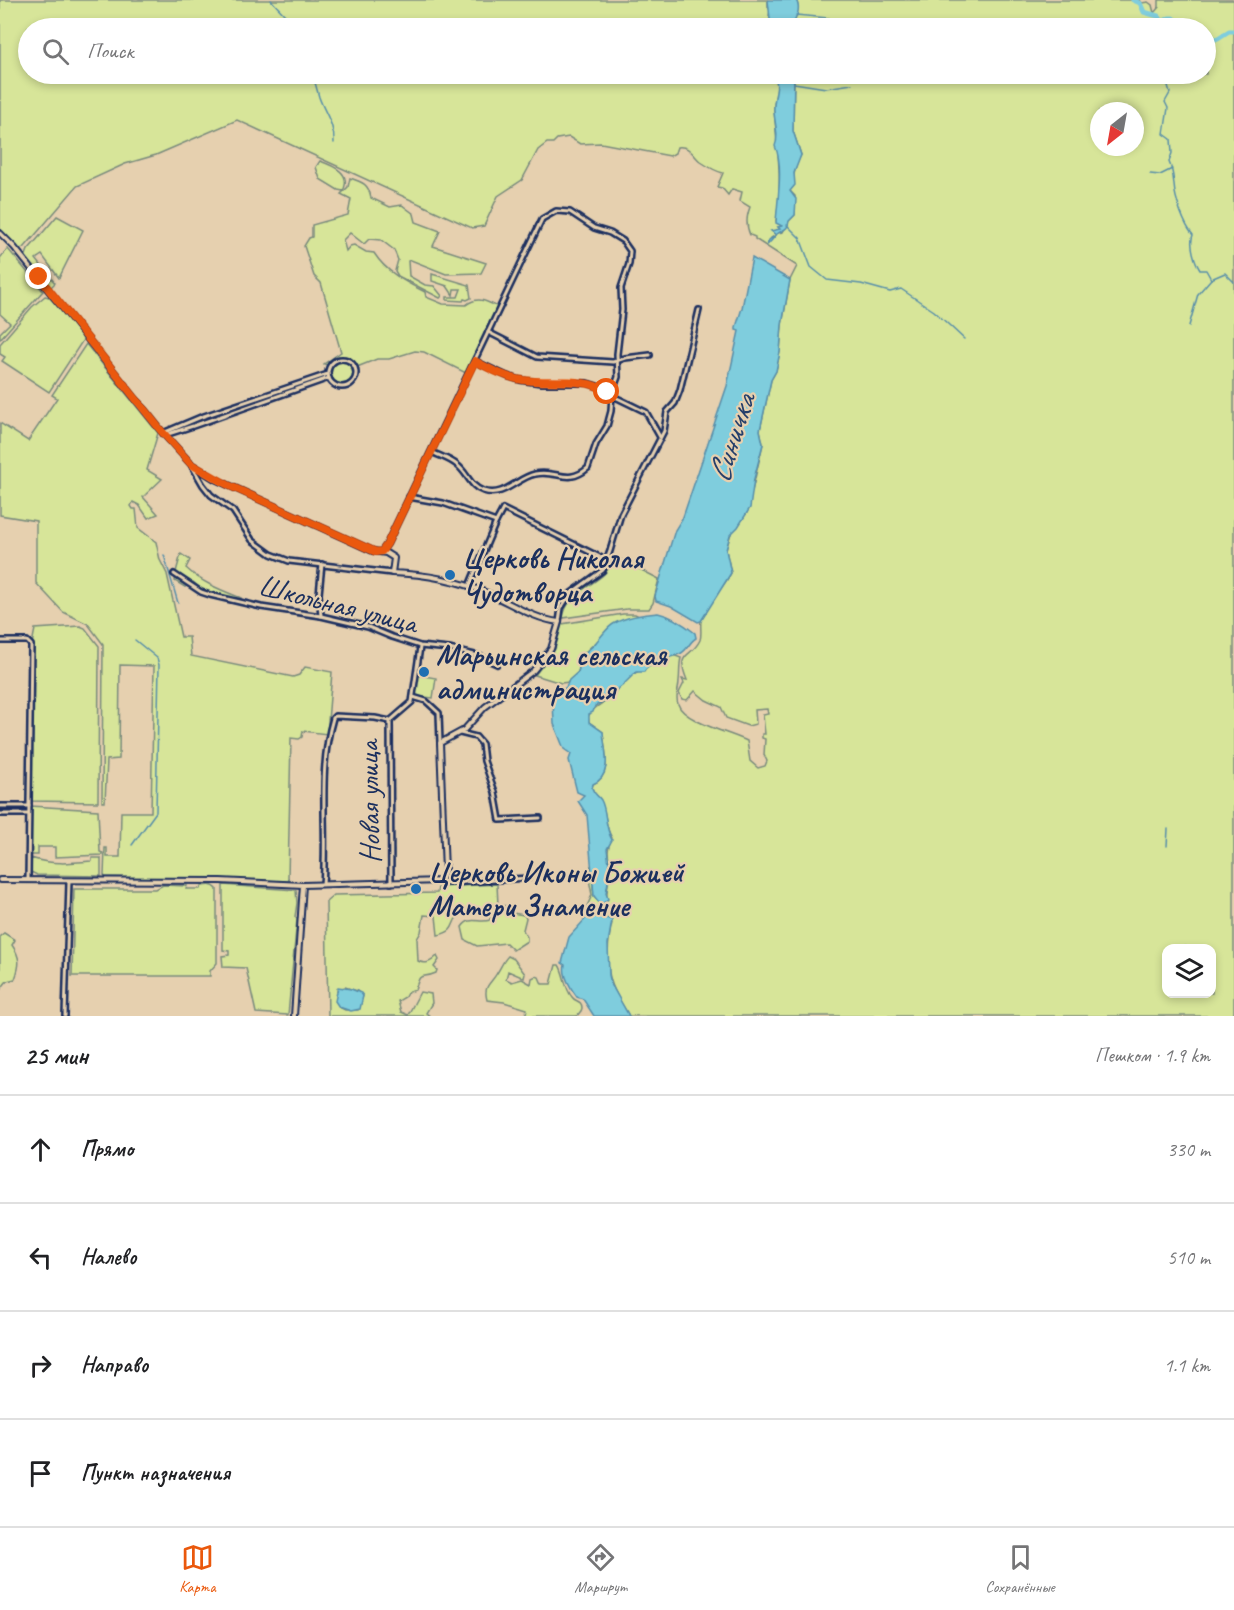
<!DOCTYPE html>
<html lang="ru">
<head>
<meta charset="utf-8">
<style>
  body { margin:0; font-family:Caveat,sans-serif; background:#f2f2f2; color:#202124 }
  .controls { position:absolute; right:18px; bottom:18px; display:grid; overflow:hidden; border-radius:12px; box-shadow:0 3px 9px #0003 }
  .controls button { width:54px; height:54px; display:grid; place-items:center; padding:0; border:0; border-bottom:2px solid #e0e0e0; background:#fff; color:#202124; font:30px sans-serif }
  .compass { position:absolute; left:1090px; top:102px; width:54px; height:54px; border-radius:50%; background:#fff; box-shadow:0 3px 9px #0003; rotate:211deg }
  .stop { position:absolute; width:18px; height:18px; margin:-14px; border:4px solid #ea580c; border-radius:50%; background:#fff }
  .stop.end { background:#ea580c; border-color:#fff; box-shadow:0 2px 6px #0008 }
  .list { margin:0; padding:0; list-style:none }
  h2 { display:flex; justify-content:space-between; align-items:center; height:78px; margin:0; padding:0 24px; font-size:26px }
  h2 small { font-size:20px; font-weight:400; color:#757577 }
  .list li { display:grid; grid-template-columns:39px 1fr auto; gap:18px; align-items:center; box-sizing:border-box; height:108px; padding:0 24px; border-top:2px solid #e0e0e0 }
  .list b { display:block; font-size:22px; white-space:nowrap }
  .list em { font-size:20px; font-style:normal; color:#757577 }
  .icon { flex:none; width:33px; height:33px; fill:none; stroke:currentColor; stroke-width:2; stroke-linecap:round; stroke-linejoin:round }
  .map { position:relative; flex:none; width:1234px; height:1016px; overflow:hidden }
  .search { position:absolute; background:#fff; box-shadow:0 3px 9px #0003; left:18px; right:18px; top:18px; height:66px; display:flex; align-items:center; gap:15px; box-sizing:border-box; padding:0 21px; border-radius:33px; color:#757577; font-size:22px }
  .sheet { height:510px; background:#fff }
  nav { display:flex; justify-content:space-around; align-items:center; box-sizing:border-box; height:84px; border-top:2px solid #e0e0e0; background:#fff; font-size:16px; color:#757577 }
  nav a { display:grid; justify-items:center; gap:3px }
  nav .on { color:#ea580c }
  .map>svg:first-child { display:block }
</style>
</head>
<body>
<div class="map">
<svg width="1234" height="1016" viewBox="0 0 1234 1016">
  <rect width="100%" height="100%" fill="#e6d0af"/>
  <filter id="ink" filterUnits="userSpaceOnUse"><feTurbulence type="fractalNoise" baseFrequency=".0167" numOctaves="2"/><feDisplacementMap in="SourceGraphic" scale="12" xChannelSelector="R" yChannelSelector="G"/><feConvolveMatrix kernelMatrix="1 2 1 2 8 2 1 2 1" color-interpolation-filters="sRGB"/></filter>
  <g filter="url(#ink)">
    <!-- green -->
    <g fill="#d7e599" stroke="#798a7c" stroke-width="1.5" fill-rule="evenodd">
      <path d="M0 0H768V7L770 10 769 16 771 20V28H28V74H774C781 85 773 98 774 110 777 143 783 187 776 221L777 223 782 226 778 227 780 229 774 233 776 235 771 238 767 245 777 233 783 232 789 221 795 215V196L790 191C794 179 794 166 801 155L793 131 794 74H1206V28H792C795 18 801 10 796 0H1140L1142 3 1148 2 1152 5 1154 13 1159 7V0H1234V1016H629C623 1005 614 993 611 981 606 966 608 939 612 923 605 917 595 913 587 917L584 913 592 895 589 879 591 865 594 896 601 905 607 900C606 890 609 882 610 872 611 857 604 855 612 838 604 826 607 811 600 800 597 795 594 794 592 788L593 784C614 775 604 748 603 732L589 722 588 717C594 706 600 706 608 699 614 693 628 677 635 673 647 667 660 661 673 655L681 658C679 665 680 674 679 681 679 689 675 696 678 704 683 721 730 733 747 741L750 761 758 768 765 766 767 761 764 755 765 739 762 738V734H765L763 715 768 714 767 709 755 710 756 724 748 726 726 718 721 707 706 700 695 691 687 700 682 699 679 693 684 683 682 679 687 680C675 651 691 659 700 640 702 634 700 627 701 621 706 604 723 589 731 573L726 550 731 533 747 513 763 444 760 430 771 380 776 371 780 352 782 325 790 280 797 266 755 239V237L750 235C746 225 746 218 750 207L740 201 742 192 732 189 728 195 722 188 717 187 723 173C715 171 707 166 701 162 692 155 690 145 677 147L675 153 670 156 601 143 580 144 569 137 557 139 553 143H547L538 150 522 180 498 196 484 226 472 228 237 120 156 155 125 164 77 186 24 248 19 249 0 231ZM1099 111H1135V147H1099ZM1166 948H1212V993H1166Z"/>
      <path d="M320 161C334 166 352 173 343 191L338 190 320 179 316 167Z"/>
      <path d="M350 178C362 182 369 184 371 198L390 207 402 205 414 214 416 222 440 231 433 246 486 263 481 273 446 274 411 260 408 261 409 276 425 285 434 286 442 296 440 298 398 276 395 271 398 260 394 250 381 240 369 239 364 244 350 233 343 240 346 251 350 246 354 245 366 252 374 253C386 272 405 282 425 292L426 297 443 304 466 305C478 296 486 301 498 307L466 373 424 352 415 351 389 359H377L357 367C349 355 337 354 328 365L324 364 341 352 321 283 314 276 304 246 309 238 312 237V225L348 215 351 199 341 194 348 187Z"/>
      <polygon points="57,216 83,230 59,278 42,255 36,259 55,283 50,288 25,258 28,250"/>
      <polygon points="8,249 43,291 0,339 0,333 10,323 0,314 0,258"/>
      <polygon points="432,274 469,285 471,298 467,300 464,299 463,301 447,300 447,297 458,297 461,289 454,289 453,295 447,286 432,281"/>
      <path d="M45 296 49 297C59 309 78 324 83 340L49 392 2 361 5 357 0 354V344L32 307Z"/>
      <polygon points="86,344 158,433 147,470 162,479 143,497 158,514 148,518 139,505 133,502 131,506 133,509 136,509 138,528 156,542 160,560 167,574 181,637 189,637 191,656 293,677 299,675 305,667 332,672 327,734 303,731 302,737 299,739 291,738 288,878 290,881 105,877 104,875 105,848 107,848 107,857 120,857 121,812 151,812 154,666 120,665 119,759 107,760 105,802 102,802 103,644 88,624 63,612 36,583 36,521 0,515 0,423 28,441 57,398 52,395"/>
      <circle cx="342" cy="372" r="12"/>
      <path d="M181 554 190 560 186 568C202 583 221 590 241 598L240 600 205 592 193 582 185 587 175 581 176 572Z"/>
      <path d="M616 557 659 579 653 603 649 609H627L563 618C566 596 586 589 602 576 607 572 609 566 614 562Z"/>
      <path d="M623 614H635L639 616C618 622 612 624 598 641 593 645 587 649 584 654L586 657 580 664 578 672 569 682 561 683 535 675 555 649 562 624Z"/>
      <polygon points="80,626 85,628 99,646 98,802 31,801 32,644 35,629"/>
      <polygon points="418,675 436,678 433,698 415,696"/>
      <polygon points="30,806 98,810 100,852 103,853 103,855 55,857 55,847 38,847 38,855 30,855"/>
      <path d="M31 858C51 865 71 863 92 861V858H101V876L37 875 31 872Z"/>
      <path d="M497 884 498 905 507 906 512 913 524 915 526 918 523 930 527 937V941L513 950 506 943 477 946 465 940 462 927C470 915 479 924 490 920V916C481 910 466 909 458 916 450 924 457 931 438 935L436 916 424 915 421 932 417 939 418 961C426 965 431 962 437 956L439 960 434 967 437 970 436 973C418 981 422 969 415 990L407 993 405 997 398 1001 401 1012 408 1015 420 992 431 994 432 1003 426 1013 430 1016H328L326 902 334 895 437 893 438 887ZM345 987 357 991 363 996 358 1010H345L339 1007 337 989Z"/>
      <path d="M163 885 187 886 186 889H200L202 886C207 885 213 884 217 889V963L210 971V976H72L74 889H156Z"/>
      <polygon points="223,885 296,890 297,903 295,917 297,919 288,1015 256,1013 246,968 223,967 222,956 229,955 229,951 223,950"/>
      <path d="M4 933 15 940 12 945C21 958 20 965 15 979L7 981 0 990V936Z"/>
      <path d="M508 956 514 959 525 974 524 978 508 971 506 979 512 982 522 979 531 984 532 978 536 976 539 977 542 984H551L556 965H559C565 974 564 988 572 997 575 1002 582 1000 582 1008 582 1011 579 1013 577 1016H523L526 1013 527 1009 504 1002 487 1000C483 985 491 984 497 973 501 967 503 961 508 956Z"/>
    </g>
    <!-- water -->
    <g fill="#7fcddd" stroke="#578eaa" stroke-width="1.5">
      <path d="M768 0H796C802 10 795 18 792 28H771Z"/>
      <path d="M774 74H794L793 131 801 155 794 173 795 185 790 191 796 199 795 215 789 221C788 231 783 229 777 234 774 237 771 242 767 245L769 240 776 235 771 231 780 229 778 227 782 226 776 223C777 202 784 166 775 146 780 135 773 119 774 107 774 95 780 84 774 74Z"/>
      <polygon points="752,258 790,280 782,325 780,352 776,371 771,380 760,430 763,444 754,479 750,508 738,527 730,535 726,550 731,573 701,621 698,622 671,606 656,601 655,596 675,530 683,517 727,386 739,331 736,330 736,327 742,308"/>
      <path d="M658 613C672 616 685 625 695 633L696 638C688 643 687 652 679 654 669 658 648 663 644 672H636L622 686 611 694 608 699 595 706 593 712 589 714V722L603 732C604 748 614 775 593 784L592 788C594 795 598 795 601 800 607 811 604 825 612 840L607 849 610 871 606 893 608 899 601 905 594 896 587 815 578 801 584 795 577 792 569 760 571 754 564 749 554 724 553 699 566 687 569 680 578 672 581 662 586 657 584 654C587 650 594 646 597 641 603 635 607 627 615 623 626 617 645 614 658 613Z"/>
      <path d="M588 916H600L612 920 608 944 609 975 611 984 629 1016H594L583 999 577 997C571 989 562 974 565 965L562 963 569 937Z"/>
      <polygon points="338,987 351,989 361,993 363,996 360,1009 351,1011 339,1007 335,1001"/>
    </g>
    <g fill="none" stroke-linecap="round" stroke-linejoin="round">
      <!-- stream -->
      <g stroke="#578eaa" stroke-width="1.5">
        <polyline points="271,0 297,28"/>
        <polyline points="796,15 828,18 842,23"/>
        <polyline points="1163,22 1167,28"/>
        <polyline points="848,26 866,27"/>
        <path d="M312 74C315 82 317 89 319 97 324 112 335 124 334 143"/>
        <path d="M1165 74 1170 93 1165 102 1168 108 1164 134 1171 139 1172 153 1169 162C1173 171 1173 175 1174 185 1175 199 1184 225 1193 235 1189 244 1195 262 1200 270H1206L1211 279 1225 273 1234 282"/>
        <polyline points="794,83 826,88 852,84"/>
        <polyline points="1150,174 1160,175 1172,169"/>
        <polyline points="787,225 800,238 811,267 827,280 861,284 890,292 901,289 934,311 964,339"/>
        <polyline points="1189,326 1198,294 1211,279"/>
        <polyline points="164,555 178,603"/>
        <polyline points="132,845 156,812 159,665 157,658 135,640"/>
        <polyline points="1167,846 1168,829"/>
        <polyline points="1185,948 1185,946"/>
      </g>
      <!-- river -->
      <g stroke="#7fcddd" stroke-width="5">
        <polyline points="1133,0 1140,3 1144,12 1158,16 1163,22 1169,18 1173,18 1184,28"/>
        <polyline points="1206,43 1218,38 1229,31 1234,31"/>
      </g>
      <!-- minor casing -->
      <g stroke="#1b2f5e" stroke-width="8">
        <g id="minor">
          <polyline points="488,332 537,357 613,362 625,358 650,355"/>
          <circle cx="342" cy="373" r="14"/>
          <polyline points="475,361 507,376 520,380 541,383 587,383 597,386 611,395 646,412 660,437"/>
          <polyline points="163,433 201,417 328,374"/>
          <polyline points="165,435 193,426 329,378"/>
          <polyline points="192,466 203,485 211,495 233,511 252,540 271,554 289,561 392,573"/>
          <polyline points="409,497 443,503 496,522 503,509 606,560"/>
          <path d="M382 551 387 544 542 219 556 211 570 212 594 228 610 233 623 241 630 251 629 264 621 288 622 310 617 354 618 377 612 393 611 411 607 426 596 444 588 468C567 486 557 469 535 474 516 478 505 498 483 491 470 487 467 472 457 465 450 459 439 456 432 452"/>
          <polyline points="174,574 201,592 210,595 261,607 321,616 368,627 392,637 420,646 449,649 479,656 497,664"/>
          <polyline points="469,586 496,522"/>
          <polyline points="321,616 319,594 322,564"/>
          <polyline points="559,622 561,608 570,594 603,570 610,551 621,514 664,431 667,412 675,403 680,390 699,310"/>
          <polyline points="0,641 27,641 31,645 28,880"/>
          <polyline points="413,697 426,701 439,713 440,743"/>
          <polyline points="390,721 391,883"/>
          <polyline points="390,721 412,702 420,647"/>
          <polyline points="460,733 476,737 482,744 484,761 495,792 500,820 540,818"/>
          <polyline points="0,806 29,806"/>
          <polyline points="0,814 28,814"/>
          <polyline points="441,881 449,883 528,878"/>
          <path d="M323 884C328 829 317 772 333 718L335 716 375 718 390 721"/>
          <polyline points="65,1016 69,881"/>
        </g>
      </g>
      <!-- tertiary casing -->
      <g stroke="#1b2f5e" stroke-width="8">
        <g id="tertiary">
          <path d="M0 233 14 247 163 433 191 464 215 479 373 551 386 553 394 558 392 573C424 574 457 580 487 593 511 603 533 619 559 622L551 649 533 671 485 707 464 730 440 743 445 871 441 881 303 885 220 881 0 880"/>
          <polyline points="294,1016 303,885"/>
        </g>
      </g>
      <!-- minor -->
      <use href="#minor" stroke="#e6d0af" stroke-width="3"/>
      <!-- tertiary -->
      <use href="#tertiary" stroke="#e6d0af" stroke-width="4"/>
    </g>
  </g>
  <g fill="none" stroke-linecap="round" stroke-linejoin="round" filter="url(#ink)">
    <!-- route -->
    <path stroke="#ea580c" stroke-width="8" d="M39 277 163 433 191 464 230 486 376 552 382 551 387 544 475 361C490 369 506 378 523 380 548 384 587 376 607 392"/>
  </g>
  <!-- markers -->
  <g fill="#1f6fb2" stroke="#e6d0af" stroke-width="2">
    <circle cx="450" cy="575" r="6"/>
    <circle cx="424" cy="672" r="6"/>
    <circle cx="416" cy="889" r="6"/>
  </g>
  <g text-anchor="middle" stroke-width="4.5" stroke-linejoin="round" paint-order="stroke">
    <!-- poi labels -->
    <g font-size="30" font-weight="bold" fill="#1b2f5e" stroke="#e6d0af" text-anchor="start">
      <text x="462" y="568">Церковь Николая<tspan x="462" dy="34">Чудотворца</tspan></text>
      <text x="436" y="665">Марьинская сельская<tspan x="436" dy="34">администрация</tspan></text>
      <text x="428" y="882">Церковь Иконы Божией<tspan x="428" dy="34">Матери Знамение</tspan></text>
    </g>
    <!-- street labels -->
    <g font-size="30" fill="#1b2f5e" stroke="#e6d0af">
      <text transform="translate(338 604) rotate(14)" y="10">Школьная улица</text>
      <text transform="translate(369 802) rotate(-91)" y="10">Новая улица</text>
    </g>
    <!-- water labels -->
    <g font-size="32" font-style="italic" fill="#253f6b" stroke="#e6d0af">
      <text transform="translate(731 438) rotate(-72)" y="11">Синичка</text>
    </g>
  </g>
</svg>
<div class="controls">
<button><svg class="icon" aria-label="layers" viewBox="0 0 24 24"><path d="M12 4l9 5-9 5-9-5zM3 14l9 5 9-5"/></svg></button>
</div>
<svg class="compass" viewBox="-18 -18 36 36"><path d="M0-13l5 13h-10z" fill="#e53935"/><path d="M0 13l5-13h-10z" fill="#757577"/></svg>
<div class="stop" style="left:607px;top:392px"></div>
<div class="stop end" style="left:39px;top:277px"></div>
<div class="search"><svg class="icon" aria-label="search" viewBox="0 0 24 24"><circle cx="10" cy="10" r="6"/><path d="M15 15l6 6"/></svg>Поиск</div>
</div>
<section class="sheet">
<h2>25 мин<small>Пешком · 1.9 km</small></h2>
<ul class="list">
<li><svg class="icon" aria-label="ahead" viewBox="0 0 24 24"><path d="M12 20V5M6 11l6-6 6 6"/></svg><div><b>Прямо</b></div><em>330 m</em></li>
<li><svg class="icon" aria-label="left" viewBox="0 0 24 24"><path d="M17 20v-9H6M10 6l-5 5 5 5"/></svg><div><b>Налево</b></div><em>510 m</em></li>
<li><svg class="icon" aria-label="right" viewBox="0 0 24 24"><path d="M7 20v-9h11M14 6l5 5-5 5"/></svg><div><b>Направо</b></div><em>1.1 km</em></li>
<li><svg class="icon" aria-label="arrive" viewBox="0 0 24 24"><path d="M6 21V4h12l-3 4 3 4H6"/></svg><div><b>Пункт назначения</b></div></li>
</ul>
</section>
<nav>
<a class="on"><svg class="icon" aria-label="map" viewBox="0 0 24 24"><path d="M3 6l6-2 6 2 6-2v14l-6 2-6-2-6 2zM9 4v14M15 6v14"/></svg>Карта</a>
<a><svg class="icon" aria-label="directions" viewBox="0 0 24 24"><path d="M12 3l9 9-9 9-9-9zM9 14v-3h6M13 9l2 2-2 2"/></svg>Маршрут</a>
<a><svg class="icon" aria-label="saved" viewBox="0 0 24 24"><path d="M7 4h10v16l-5-4-5 4z"/></svg>Сохранённые</a>
</nav>
</body>
</html>
